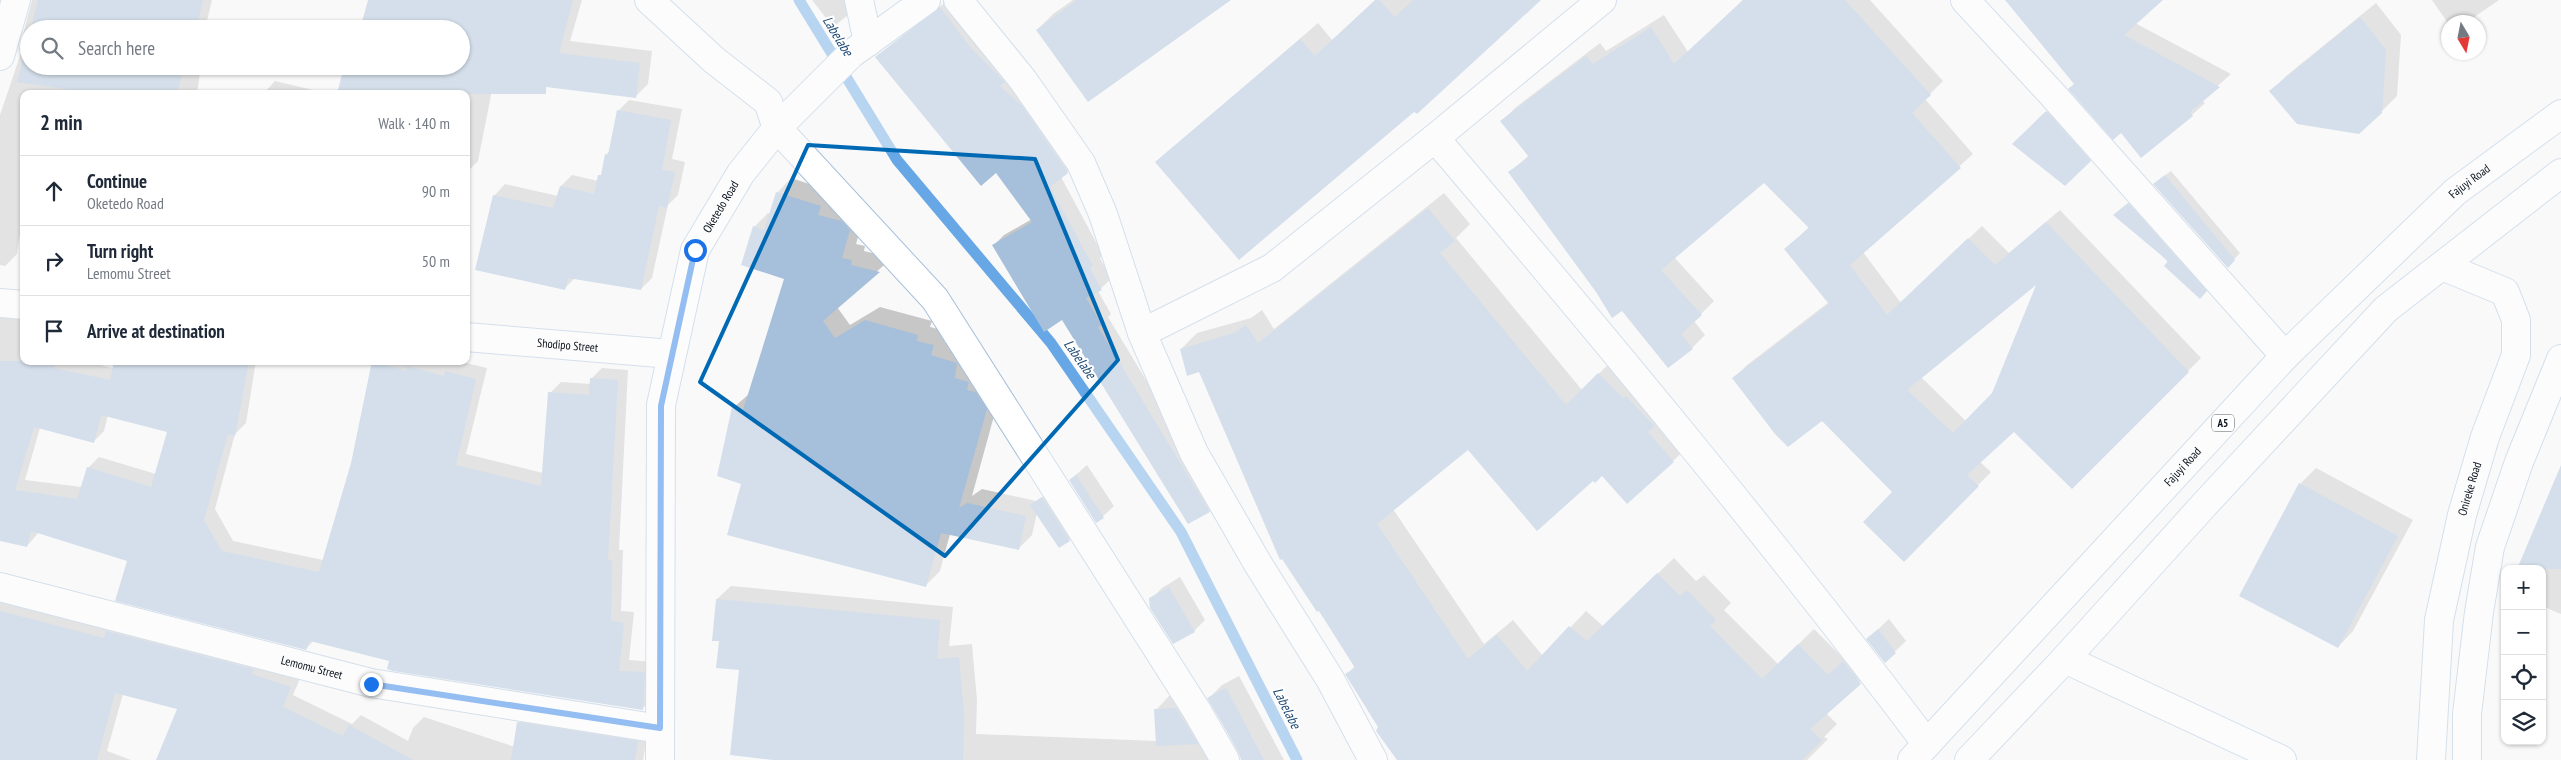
<!DOCTYPE html>
<html lang="en">
<head>
<meta charset="utf-8">
<style>
  body { margin:0; font-family:"PT Sans Narrow",sans-serif; background:#f2f2f3; color:#1f2937 }
  .controls { position:absolute; right:15px; bottom:15px; display:grid; overflow:hidden; border-radius:10px; box-shadow:0 1px 4px #0004 }
  .controls button { width:45px; height:45px; display:grid; place-items:center; padding:0; border:0; border-bottom:1px solid #e0e1e3; background:#fff; color:#1f2937; font:25px sans-serif }
  .compass { position:absolute; left:2441px; top:15px; width:45px; height:45px; border-radius:50%; background:#fff; box-shadow:0 1px 4px #0004; rotate:170deg }
  .stop { position:absolute; width:15px; height:15px; margin:-11px; border:4px solid #1a73e8; border-radius:50%; background:#fff }
  .stop.end { background:#1a73e8; border-color:#fff; box-shadow:0 1px 5px #0008 }
  .list { margin:0; padding:0; list-style:none }
  h2 { display:flex; justify-content:space-between; align-items:center; height:65px; margin:0; padding:0 20px; font-size:21px }
  h2 small { font-size:16px; font-weight:400; color:#747a83 }
  .list li { display:grid; grid-template-columns:32px 1fr auto; gap:15px; align-items:center; box-sizing:border-box; height:70px; padding:0 20px; border-top:1px solid #e0e1e3 }
  .list b { display:block; font-size:19px; white-space:nowrap }
  .list p { margin:0; font-size:16px; white-space:nowrap; color:#747a83 }
  .list em { font-size:16px; font-style:normal; color:#747a83 }
  .icon { flex:none; width:28px; height:28px; fill:none; stroke:currentColor; stroke-width:2; stroke-linecap:round; stroke-linejoin:round }
  .map { position:relative; flex:none; width:2561px; height:760px; overflow:hidden }
  .search { position:absolute; background:#fff; box-shadow:0 1px 4px #0004; left:20px; top:20px; width:450px; height:55px; display:flex; align-items:center; gap:12px; box-sizing:border-box; padding:0 18px; border-radius:28px; color:#747a83; font-size:19px }
  .panel { position:absolute; background:#fff; box-shadow:0 1px 4px #0004; left:20px; top:90px; width:450px; height:275px; border-radius:10px }
  .map>svg:first-child { display:block }
</style>
</head>
<body>
<div class="map">
<svg width="2561" height="760" viewBox="0 0 2561 760">
  <rect width="100%" height="100%" fill="#f9f9f9"/>
  <!-- shadow -->
  <g fill="#0003" fill-rule="evenodd">
    <polygon points="32,0 212,0 205,29 29,29 29,66 196,66 195,71 200,72 197,94 24,94 24,233 20,233 17,254 5,266 0,265 0,115 22,50 19,50"/>
    <polygon points="370,0 582,0 570,41 652,51 648,84 636,96 496,70 478,161 466,173 466,94 461,66 461,29"/>
    <polygon points="812,0 850,0 852,12 833,27"/>
    <polygon points="948,0 1078,162 1061,177 1103,255 1100,258 1111,279 1098,291 1111,314 1108,317 1219,501 1209,511 1063,318 994,245 1004,235 1032,219 996,171 876,58"/>
    <polygon points="1073,0 1226,0 1037,30 1053,14"/>
    <polygon points="1376,0 1539,0 1414,110 1157,162 1318,23 1332,40"/>
    <path d="M1743 0H1870L1943 81 1925 99 1973 154 1863 252 1901 303 1982 226 2009 253 2060 210 2201 358 2072 487 2014 431 1980 462 1991 472 1904 560 1894 492 1822 420 1734 378 1747 365 1829 302 1786 249 1809 227 1764 181 1674 257 1714 301 1694 321 1705 335 1692 348 1623 310 1597 291 1510 172 1529 155 1502 121 1515 108 1600 43 1606 51 1664 15 1688 52ZM2039 281 1993 394 1966 421 1921 377Z"/>
    <polygon points="2006,0 2136,0 2135,23 2231,74 2202,100 2205,103 2192,115 2141,157 2121,131 2075,84"/>
    <polygon points="2432,0 2499,0 2467,22 2448,23"/>
    <polygon points="2376,3 2401,35 2397,96 2381,112 2271,91 2286,76"/>
    <polygon points="275,81 330,94 263,94"/>
    <polygon points="629,100 682,109 672,159 685,162 678,195 668,205 652,278 641,289 575,278 565,288 494,196 505,184 558,196 561,186 572,175 598,181 603,172 606,155 610,150 618,111"/>
    <polygon points="2058,101 2101,150 2065,185 2014,144"/>
    <polygon points="2171,171 2240,253 2228,266 2160,179"/>
    <polygon points="791,178 834,192 864,216 856,244 865,246 864,251 892,258 837,307 850,325 880,307 932,321 930,327 947,331 944,342 970,349 1000,394 972,496 982,489 1036,501 1048,493 1075,535 1069,540 1059,547 1037,513 1032,535 1018,549 950,534 940,571 926,585 742,483 733,408 749,394 785,278 754,227 768,213 771,214 777,193"/>
    <polygon points="1444,193 1470,224 1456,238 1582,390 1615,358 1689,446 1673,461 1602,474 1468,449 1393,509 1484,644 1513,620 1543,656 1586,611 1603,626 1674,558 1696,581 1704,575 1731,603 1724,610 1778,664 1814,629 1845,660 1860,646 1876,667 1826,713 1837,724 1824,737 1828,739 1807,760 1398,760 1347,674 1355,666 1200,371 1181,349 1197,333 1251,318 1262,310 1274,329"/>
    <polygon points="2134,199 2211,285 2200,297 2120,210"/>
    <path d="M20 309H24V361H82L113 368 216 361H256L246 423 235 434 215 509 233 541 323 560 353 463 373 361H440L454 365 458 361 487 368 466 454 543 473 550 393 561 382 591 384V379L602 368 628 370 619 550H623L621 611 634 612 629 660 655 662 653 698 642 709 390 660 314 640 306 649 129 560 39 532 27 546 0 540V316L10 319ZM108 415 168 431 156 474 99 457 88 468 82 487 25 480 40 428 93 442 104 431Z"/>
    <polygon points="1087,465 1114,506 1097,522 1070,480"/>
    <polygon points="2316,468 2413,520 2353,631 2338,647 2241,595 2300,484"/>
    <polygon points="2561,473 2561,614 2542,606 2542,569"/>
    <polygon points="1180,577 1205,620 1194,631 1151,599 1162,588"/>
    <polygon points="731,586 953,607 949,646 972,644 977,700 976,734 1157,741 1156,710 1169,696 1190,695 1230,760 784,760 741,669 720,640 717,599"/>
    <polygon points="0,598 301,676 293,695 352,724 361,715 408,741 413,728 424,717 515,747 519,723 530,712 648,731 643,760 157,760 178,709 123,694 107,751 131,760 0,760"/>
    <polygon points="1889,619 1906,641 1885,661 1868,639"/>
    <polygon points="1239,676 1284,760 1242,760 1209,698 1222,685"/>
  </g>
  <g fill="none" stroke-linecap="round" stroke-linejoin="round">
    <!-- stream -->
    <polyline stroke="#67a7e6" stroke-width="11" points="799,0 897,160 1051,343 1181,532 1297,760"/>
  </g>
  <!-- building -->
  <g fill="#a6bfda" fill-rule="evenodd">
    <polygon points="38,0 203,0 196,29 31,29"/>
    <polygon points="368,0 573,0 559,53 640,63 636,98 546,87 546,94 337,94 344,66 461,66 461,29 360,29"/>
    <polygon points="1077,0 1231,0 1088,102 1036,30"/>
    <polygon points="1375,0 1379,0 1395,17 1413,0 1541,0 1417,114 1414,112 1239,260 1155,162 1300,39 1315,56"/>
    <path d="M1743 0H1845L1931 95 1912 113 1961 168 1850 265 1887 315 1968 238 1995 265 2046 222 2189 372 2072 489 2014 432 1967 475 1979 486 1904 562 1863 522 1892 492 1822 421 1788 447 1775 434 1732 378 1829 304 1784 249 1809 228 1764 183 1661 270 1702 315 1681 334 1693 349 1668 368 1622 311 1612 318 1596 292 1508 172 1529 157 1500 121 1586 56 1593 64 1651 27 1674 64ZM2036 285 1992 393 1953 433 1907 390Z"/>
    <polygon points="2005,0 2163,0 2124,35 2220,87 2190,112 2193,116 2141,158 2121,133 2113,140 2068,89 2074,84"/>
    <polygon points="940,7 970,47 1005,82 1000,86 1022,106 1067,171 1068,173 1050,187 1093,266 1090,268 1102,290 1086,298 1102,325 1098,327 1210,512 1188,524 1062,320 1044,332 992,245 1032,222 996,173 981,186 875,57"/>
    <polygon points="2360,17 2386,50 2382,113 2359,134 2297,124 2269,91"/>
    <polygon points="29,37 29,66 184,66 177,94 99,94 17,82"/>
    <polygon points="617,110 671,120 662,170 675,172 667,208 659,206 641,290 568,278 565,290 475,270 493,195 553,208 560,186 594,194 598,175 601,175 605,154 608,155"/>
    <polygon points="2046,111 2091,161 2065,186 2012,144"/>
    <polygon points="2165,175 2235,260 2228,268 2153,184"/>
    <polygon points="776,192 821,206 818,215 842,221 850,230 842,258 852,260 851,265 880,272 823,321 835,338 865,320 918,335 917,341 934,345 931,355 957,363 955,378 969,382 967,390 976,392 987,409 959,508 967,503 1026,516 1019,550 941,533 926,587 727,535 741,484 717,476 732,407 743,410 784,279 741,265 753,226 764,230"/>
    <polygon points="2128,203 2207,291 2200,299 2164,266 2168,261 2113,215"/>
    <polygon points="1428,208 1455,241 1440,253 1566,405 1598,373 1623,398 1626,396 1654,426 1648,432 1674,462 1627,504 1602,476 1595,483 1593,481 1537,531 1468,450 1377,524 1468,659 1497,635 1527,671 1569,626 1587,641 1657,573 1680,596 1687,590 1716,620 1710,626 1762,679 1798,644 1828,675 1843,661 1855,676 1861,684 1810,729 1822,740 1802,760 1397,760 1376,731 1378,727 1345,674 1355,668 1319,611 1317,612 1282,559 1280,560 1199,372 1187,376 1180,349 1234,333 1246,325 1258,343"/>
    <path d="M0 361H55L54 368 110 380 114 361H249L235 436 228 434 204 520 222 551 319 572 351 463 372 361 406 371 407 366 444 376 445 371 476 379 456 465 541 486 548 392 589 395 590 378 618 380 608 560 612 561 611 621 624 623 619 671 645 672 643 710 393 671 387 669 389 661 310 641 306 650 115 601 127 561 31 531 27 547 0 541ZM101 415 167 432 151 487 87 467 77 499 15 490 34 427 94 443Z"/>
    <polygon points="2561,465 2561,569 2517,569"/>
    <polygon points="1076,475 1104,518 1096,523 1069,480"/>
    <polygon points="2299,483 2398,536 2338,648 2239,596"/>
    <polygon points="1042,497 1070,541 1059,548 1030,505"/>
    <polygon points="1169,587 1195,632 1173,644 1150,608 1149,598"/>
    <polygon points="716,599 940,620 937,659 959,657 964,714 963,760 773,760 730,755 739,670 716,668 719,641 712,641"/>
    <polygon points="0,611 104,638 106,631 253,669 252,674 291,687 283,707 343,736 349,725 413,760 156,760 177,709 115,693 97,760 0,760"/>
    <polygon points="1878,629 1896,653 1885,663 1866,639"/>
    <polygon points="1226,688 1264,760 1241,760 1239,752 1207,698"/>
    <polygon points="1176,708 1198,744 1156,746 1154,709"/>
    <polygon points="517,722 638,741 635,760 511,760"/>
  </g>
  <g fill="none" stroke-linecap="round" stroke-linejoin="round">
    <!-- street casing -->
    <g stroke="#a7c0db" stroke-width="30">
      <g id="street">
        <polyline points="649,0 714,60 768,102 777,128 935,299 1197,711 1225,760"/>
        <polyline points="859,0 868,42"/>
        <polyline points="958,0 1023,80 1081,163 1103,214 1142,333 1194,453 1258,564 1330,679 1373,760"/>
        <polyline points="1965,0 2052,94 2285,356"/>
        <polyline points="0,56 16,0"/>
        <path d="M1435 138C1604 337 1770 536 1927 744"/>
        <polyline points="0,303 24,305"/>
        <polyline points="1142,333 1272,268 1435,138 1602,0"/>
        <path id="s1" d="M466 337 671 354"/>
        <path id="s2" d="M0 587 371 683 660 729"/>
        <polyline points="2065,659 2282,760"/>
      </g>
    </g>
    <!-- secondary casing -->
    <g stroke="#a7c0db" stroke-width="30">
      <g id="secondary">
        <path id="s3" d="M660 760 661 405 695 250 741 173 777 128 851 54 926 0"/>
        <path id="s4" d="M2431 760 2439 620 2462 515 2485 437 2516 355V320L2505 292 2442 266"/>
        <polyline points="2467,760 2467,714 2479,612 2490,547 2519,462 2561,359"/>
      </g>
    </g>
    <!-- highway casing -->
    <g stroke="#a7c0db" stroke-width="30">
      <g id="highway">
        <path id="s5" d="M1912 760 2285 356 2455 192 2561 114"/>
        <polyline points="1969,760 2065,659 2204,505 2386,309 2561,173"/>
      </g>
    </g>
    <!-- street -->
    <use href="#street" stroke="#fff" stroke-width="28"/>
    <!-- secondary -->
    <use href="#secondary" stroke="#fff" stroke-width="28"/>
    <!-- highway -->
    <use href="#highway" stroke="#fff" stroke-width="28"/>
  </g>
  <g fill="none" stroke-linecap="round" stroke-linejoin="round">
    <!-- route -->
    <polyline stroke="#1a73e8" stroke-width="6" points="371,684 660,728 661,406 695,250"/>
  </g>
  <!-- marked area -->
  <path d="M0 0H2561V760H0ZM808 145 1035 159 1118 360 945 556 700 382Z" fill="#f9f9f9" fill-opacity=".55" fill-rule="evenodd"/>
  <path fill="none" stroke="#0069b4" stroke-width="4" stroke-linejoin="round" d="M808 145 1035 159 1118 360 945 556 700 382Z"/>
  <g text-anchor="middle" stroke-width="4" stroke-linejoin="round" paint-order="stroke">
    <!-- shield labels -->
    <rect fill="#fff" stroke="#545960" stroke-width="1" x="2212" y="414.5" width="22" height="17" rx="4"/>
    <g font-size="11" font-weight="bold" fill="#0a121c">
      <text x="2223" y="427">A5</text>
    </g>
    <!-- street labels -->
    <g font-size="12" fill="#0a121c" stroke="#fff">
      <text dy="4" stroke="none"><textPath href="#s5" startOffset="804">Fajuyi Road</textPath></text>
      <text dy="4" stroke="none"><textPath href="#s3" startOffset="564">Oketedo Road</textPath></text>
      <text dy="4" stroke="none"><textPath href="#s1" startOffset="102">Shodipo Street</textPath></text>
      <text dy="4" stroke="none"><textPath href="#s5" startOffset="399">Fajuyi Road</textPath></text>
      <text dy="4" stroke="none"><textPath href="#s4" startOffset="275">Onireke Road</textPath></text>
      <text dy="4" stroke="none"><textPath href="#s2" startOffset="322">Lemomu Street</textPath></text>
    </g>
    <!-- water labels -->
    <g font-size="14" font-style="italic" fill="#1c4973" stroke="#fff">
      <text transform="translate(838 36) rotate(58)" y="5">Labelabe</text>
      <text transform="translate(1080 359) rotate(55)" y="5">Labelabe</text>
      <text transform="translate(1287 708) rotate(63)" y="5">Labelabe</text>
    </g>
  </g>
</svg>
<div class="controls">
<button>+</button>
<button>−</button>
<button><svg class="icon" aria-label="locate" viewBox="0 0 24 24"><circle cx="12" cy="12" r="6"/><path d="M12 2v4M12 18v4M2 12h4M18 12h4"/></svg></button>
<button><svg class="icon" aria-label="layers" viewBox="0 0 24 24"><path d="M12 4l9 5-9 5-9-5zM3 14l9 5 9-5"/></svg></button>
</div>
<svg class="compass" viewBox="-18 -18 36 36"><path d="M0-13l5 13h-10z" fill="#e53935"/><path d="M0 13l5-13h-10z" fill="#747a83"/></svg>
<div class="stop" style="left:695px;top:250px"></div>
<div class="stop end" style="left:371px;top:684px"></div>
<div class="search"><svg class="icon" aria-label="search" viewBox="0 0 24 24"><circle cx="10" cy="10" r="6"/><path d="M15 15l6 6"/></svg>Search here</div>
<section class="panel">
<h2>2 min<small>Walk · 140 m</small></h2>
<ul class="list">
<li><svg class="icon" aria-label="ahead" viewBox="0 0 24 24"><path d="M12 20V5M6 11l6-6 6 6"/></svg><div><b>Continue</b><p>Oketedo Road</p></div><em>90 m</em></li>
<li><svg class="icon" aria-label="right" viewBox="0 0 24 24"><path d="M7 20v-9h11M14 6l5 5-5 5"/></svg><div><b>Turn right</b><p>Lemomu Street</p></div><em>50 m</em></li>
<li><svg class="icon" aria-label="arrive" viewBox="0 0 24 24"><path d="M6 21V4h12l-3 4 3 4H6"/></svg><div><b>Arrive at destination</b></div></li>
</ul>
</section>
</div>
</body>
</html>
